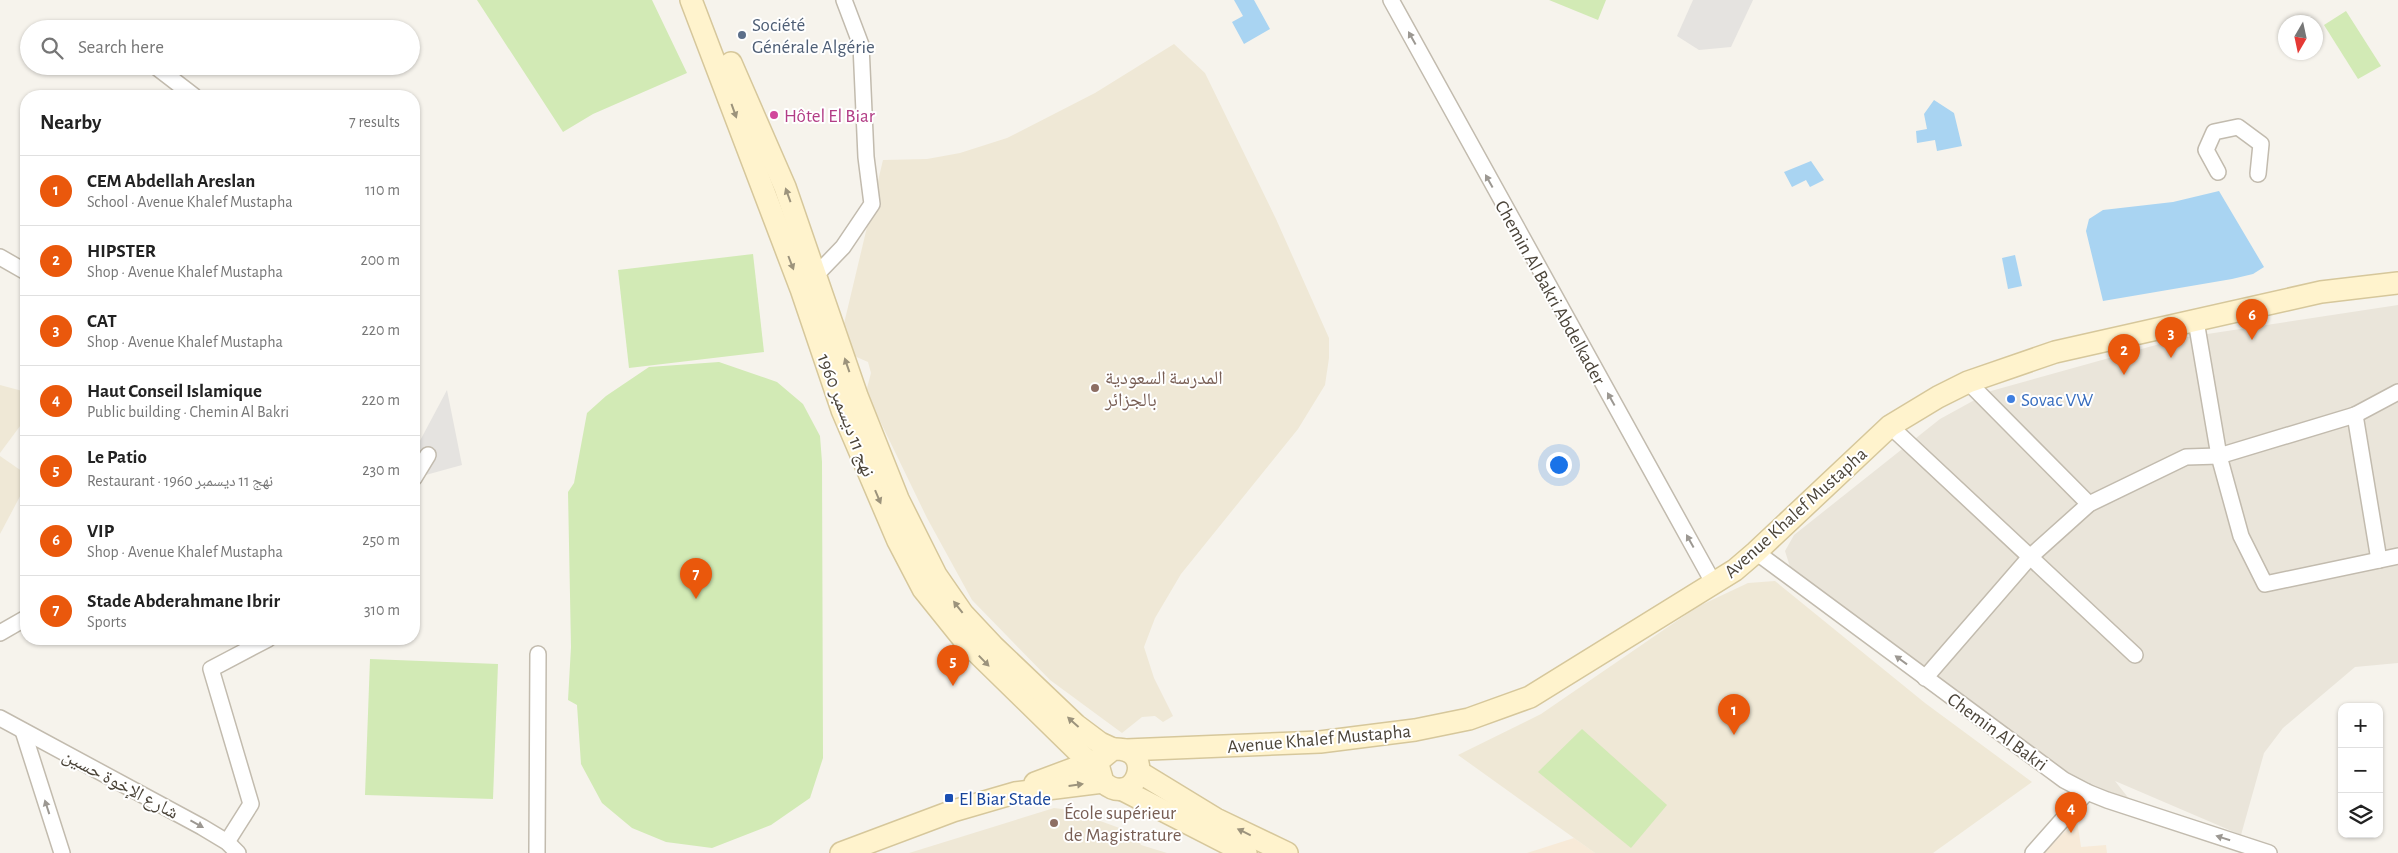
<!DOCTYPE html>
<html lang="en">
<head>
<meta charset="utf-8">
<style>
  body { margin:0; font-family:"Alegreya Sans","Noto Naskh Arabic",sans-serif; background:#f6f6f6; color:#222 }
  .controls { position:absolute; right:15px; bottom:15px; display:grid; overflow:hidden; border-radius:10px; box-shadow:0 1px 4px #0004 }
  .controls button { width:45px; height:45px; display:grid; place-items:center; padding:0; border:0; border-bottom:1px solid #e0e0e0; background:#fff; color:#222; font:25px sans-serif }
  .compass { position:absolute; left:2278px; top:15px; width:45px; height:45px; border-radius:50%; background:#fff; box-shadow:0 1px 4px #0004; rotate:189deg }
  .you { position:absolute; left:1558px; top:464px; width:18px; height:18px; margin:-12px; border:4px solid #fff; border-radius:50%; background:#1a73e8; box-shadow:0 0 0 8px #1a73e833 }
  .badge { display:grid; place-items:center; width:32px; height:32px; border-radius:50%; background:#ea580c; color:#fff; font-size:16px; font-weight:700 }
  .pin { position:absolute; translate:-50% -41px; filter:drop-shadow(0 1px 2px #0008) }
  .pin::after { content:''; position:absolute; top:26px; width:18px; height:15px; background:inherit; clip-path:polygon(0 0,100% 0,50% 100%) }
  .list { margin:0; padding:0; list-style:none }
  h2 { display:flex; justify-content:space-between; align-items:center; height:65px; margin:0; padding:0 20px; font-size:21px }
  h2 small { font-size:16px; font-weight:400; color:#767676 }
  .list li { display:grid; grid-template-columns:32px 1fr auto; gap:15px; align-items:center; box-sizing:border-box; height:70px; padding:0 20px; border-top:1px solid #e0e0e0 }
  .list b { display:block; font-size:19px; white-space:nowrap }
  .list p { margin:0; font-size:16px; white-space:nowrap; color:#767676 }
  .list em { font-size:16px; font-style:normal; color:#767676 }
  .icon { flex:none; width:28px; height:28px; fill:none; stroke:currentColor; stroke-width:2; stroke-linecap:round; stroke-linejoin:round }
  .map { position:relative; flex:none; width:2398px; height:853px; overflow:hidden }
  .search { position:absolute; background:#fff; box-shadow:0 1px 4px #0004; left:20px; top:20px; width:400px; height:55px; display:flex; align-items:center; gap:12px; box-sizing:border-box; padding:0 18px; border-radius:28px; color:#767676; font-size:19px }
  .panel { position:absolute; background:#fff; box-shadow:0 1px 4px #0004; left:20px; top:90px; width:400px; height:555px; border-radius:20px }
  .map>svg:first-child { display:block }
</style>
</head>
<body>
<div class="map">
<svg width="2398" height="853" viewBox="0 0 2398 853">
  <rect width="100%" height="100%" fill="#f6f3ec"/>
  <!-- residential -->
  <polygon fill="#eae5da" points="2398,305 2398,663 2355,667 2283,728 2264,753 2241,835 2115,781 2130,800 2077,778 1921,672 1791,570 1785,551 1794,535 1940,419 1991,391 2181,338"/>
  <!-- commercial -->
  <g fill="#f7ead8">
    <polygon points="2077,820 2081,847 2106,845 2107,853 2043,853"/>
    <polygon points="1574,838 1595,853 1527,853"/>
  </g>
  <!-- education -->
  <g fill="#efe8d6">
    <polygon points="1174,44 1205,73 1276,219 1329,338 1329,358 1325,385 1298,429 1181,574 1155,618 1144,647 1154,678 1173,716 1163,722 1155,716 1142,717 1122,733 1050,680 972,600 927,518 866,392 871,373 868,362 852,355 849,338 842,332 883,160 927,159 960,153 1007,138 1095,93"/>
    <polygon points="0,385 26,392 26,418 0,453"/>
    <polygon points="0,456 26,474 26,485 0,534"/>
    <polygon points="1775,581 1925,703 2032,782 1933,853 1595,853 1458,755 1541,714 1697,607 1748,583"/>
    <polygon points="1054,808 1070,810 1136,834 1141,845 1167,853 909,853"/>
  </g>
  <!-- green -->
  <g fill="#d2eab5">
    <polygon points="477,0 652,0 687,73 593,114 563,132"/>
    <polygon points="1549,0 1606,0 1598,20"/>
    <polygon points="2346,11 2381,66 2358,79 2324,25"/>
    <polygon points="753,254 764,352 629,368 618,270"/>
    <polygon points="719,362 777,382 803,404 820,436 822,462 823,758 810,798 771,825 712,848 666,842 632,828 602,803 581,764 577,705 568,700 571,647 568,492 574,483 587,413 606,396 649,367"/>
    <polygon points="370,659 498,664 493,799 365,795"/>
    <polygon points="1582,729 1667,805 1631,848 1538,772"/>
  </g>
  <!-- parking -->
  <g fill="#e5e3e0">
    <polygon points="1693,0 1753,0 1731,47 1699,50 1677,36"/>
    <polygon points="447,390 462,465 422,476 414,471 414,452"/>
  </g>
  <!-- water -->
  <g fill="#a9d4f2">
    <polygon points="1234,0 1254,0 1270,29 1244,44 1232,22 1243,16"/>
    <polygon points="1934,100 1954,113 1962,146 1937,151 1935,140 1917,143 1916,131 1927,129 1924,114"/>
    <polygon points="1811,161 1824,180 1810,187 1806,180 1792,187 1784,172"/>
    <polygon points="2219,191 2264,267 2253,274 2232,279 2103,301 2086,231 2089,219 2103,210 2173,202"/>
    <polygon points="2015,255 2022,286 2008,289 2002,258"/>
  </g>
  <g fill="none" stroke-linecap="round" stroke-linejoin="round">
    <!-- minor casing -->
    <g stroke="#c2bbae" stroke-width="18">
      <g id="minor">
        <polyline points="1391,0 1714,584"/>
        <polyline points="155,66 194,96"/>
        <polyline points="2218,172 2206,150 2214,132 2238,127 2261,144 2258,174"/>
        <polyline points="0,257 26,272"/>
        <polyline points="816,275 843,247 872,204 866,157 861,45 844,0"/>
        <polyline points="2196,321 2219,456 2241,536 2265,584 2398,556"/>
        <polyline points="1968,382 2089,504"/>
        <polyline points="2355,415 2379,560"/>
        <polyline points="1890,426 2135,655"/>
        <polyline points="414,478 428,455"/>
        <polyline points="1756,552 2064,780 2087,792 2107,800 2269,853"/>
        <polyline points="0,633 26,618"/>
        <polyline points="1925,678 2030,557 2089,504 2186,457 2219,456 2355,415 2398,392"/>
        <polyline points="0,718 202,827 227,842 238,853"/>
        <polyline points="23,731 62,853"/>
        <polyline points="227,842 251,804 211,669 268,639"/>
        <polyline points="537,853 538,654"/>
        <polyline points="2033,853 2087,792"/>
      </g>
    </g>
    <!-- secondary casing -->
    <g stroke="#d6c79b" stroke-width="24">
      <g id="secondary">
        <polyline points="691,0 801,289 842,410 898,541 923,589 964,640 1098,771"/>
        <polyline points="731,63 785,187 857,396 898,499 936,575 963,614 993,646 1076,725 1100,743 1113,749"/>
        <polyline points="1126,750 1320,742 1415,730 1469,719 1530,697 1735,570 1756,552 1890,426 1938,397 1968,382 2055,352 2321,292 2398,283"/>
        <polyline points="1139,772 1216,819 1287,853"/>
        <path d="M1035 783 1102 758 1113 749C1158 746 1136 811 1103 782L1099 768"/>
        <polyline points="1121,789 1246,853"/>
        <polyline points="841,853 953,811 1015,793 1103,782"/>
      </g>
    </g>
    <!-- minor -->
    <use href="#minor" stroke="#fff" stroke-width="15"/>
    <!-- secondary -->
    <use href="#secondary" stroke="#fff3cd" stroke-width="21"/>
  </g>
  <!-- one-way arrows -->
  <defs><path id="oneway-solid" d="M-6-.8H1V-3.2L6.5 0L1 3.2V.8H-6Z" transform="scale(1.25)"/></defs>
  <g fill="#9c9892">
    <use href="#oneway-solid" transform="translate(1412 38) rotate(-119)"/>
    <use href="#oneway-solid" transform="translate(1489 181) rotate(-119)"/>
    <use href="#oneway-solid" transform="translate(1611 399) rotate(-119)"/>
    <use href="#oneway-solid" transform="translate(1690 541) rotate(-119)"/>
    <use href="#oneway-solid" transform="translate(1901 660) rotate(-144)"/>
    <use href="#oneway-solid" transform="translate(47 807) rotate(-108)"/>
    <use href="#oneway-solid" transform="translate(197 824) rotate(29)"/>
    <use href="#oneway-solid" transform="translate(2223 838) rotate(-162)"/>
  </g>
  <g fill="#9c937c">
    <use href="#oneway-solid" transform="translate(734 111) rotate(70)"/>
    <use href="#oneway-solid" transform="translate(788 195) rotate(-110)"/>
    <use href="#oneway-solid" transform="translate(791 263) rotate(69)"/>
    <use href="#oneway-solid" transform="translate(847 365) rotate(-109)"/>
    <use href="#oneway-solid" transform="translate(878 497) rotate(67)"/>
    <use href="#oneway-solid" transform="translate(958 607) rotate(-128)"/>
    <use href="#oneway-solid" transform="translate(984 661) rotate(46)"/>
    <use href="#oneway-solid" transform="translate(1073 722) rotate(-138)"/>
    <use href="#oneway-solid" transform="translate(1076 785) rotate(-8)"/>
    <use href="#oneway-solid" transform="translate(1244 832) rotate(-154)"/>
  </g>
  <!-- markers -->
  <circle fill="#5c6f8a" stroke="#fff" stroke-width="2" cx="742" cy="35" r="5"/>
  <circle fill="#d1479c" stroke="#fff" stroke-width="2" cx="774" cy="115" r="5"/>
  <g fill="#8d6e63" stroke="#fff" stroke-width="2">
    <circle cx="1095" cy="388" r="5"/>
    <circle cx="1054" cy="823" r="5"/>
  </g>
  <circle fill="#3f7fe0" stroke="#fff" stroke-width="2" cx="2011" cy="399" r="5"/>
  <rect fill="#1a4fb4" stroke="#fff" stroke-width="2" x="944" y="793" width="10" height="10" rx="2.5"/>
  <g text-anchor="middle" stroke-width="4" stroke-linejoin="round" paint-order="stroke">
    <!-- service labels -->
    <g font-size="19" fill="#4e5e75" stroke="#fff" text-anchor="start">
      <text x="752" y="31">Société<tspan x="752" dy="22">Générale Algérie</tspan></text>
    </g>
    <!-- hotel labels -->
    <g font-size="19" fill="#b23c85" stroke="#fff" text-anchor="start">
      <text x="784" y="122">Hôtel El Biar</text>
    </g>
    <!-- street labels -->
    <g font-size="19" fill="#4b4439" stroke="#fff">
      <text transform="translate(1551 292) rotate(61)" y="7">Chemin Al Bakri Abdelkader</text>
      <text transform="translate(847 415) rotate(69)" y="7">نهج 11 ديسمبر 1960</text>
      <text transform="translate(1795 512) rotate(-42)" y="7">Avenue Khalef Mustapha</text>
      <text transform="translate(1998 731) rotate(36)" y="7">Chemin Al Bakri</text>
      <text transform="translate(1319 738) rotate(-5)" y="7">Avenue Khalef Mustapha</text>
      <text transform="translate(121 783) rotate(28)" y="7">شارع الإخوة حسين</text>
    </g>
    <!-- education labels -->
    <g font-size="19" fill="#785e54" stroke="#fff" text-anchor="start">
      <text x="1105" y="384">المدرسة السعودية<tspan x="1105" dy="22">بالجزائر</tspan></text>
      <text x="1064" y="819">École supérieur<tspan x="1064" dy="22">de Magistrature</tspan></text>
    </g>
    <!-- shop labels -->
    <g font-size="19" fill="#366cbe" stroke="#fff" text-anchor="start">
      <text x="2021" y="406">Sovac VW</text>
    </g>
    <!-- transit labels -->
    <g font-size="19" fill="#164399" stroke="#fff" text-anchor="start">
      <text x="959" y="805">El Biar Stade</text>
    </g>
  </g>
</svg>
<div class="controls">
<button>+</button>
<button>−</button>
<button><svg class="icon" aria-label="layers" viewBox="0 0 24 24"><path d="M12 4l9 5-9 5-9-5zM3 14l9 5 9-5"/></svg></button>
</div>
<svg class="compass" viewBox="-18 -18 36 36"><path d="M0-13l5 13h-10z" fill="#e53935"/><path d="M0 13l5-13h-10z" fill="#767676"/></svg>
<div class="you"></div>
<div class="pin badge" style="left:1734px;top:735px">1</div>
<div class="pin badge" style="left:2124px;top:375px">2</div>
<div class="pin badge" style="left:2171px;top:358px">3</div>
<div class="pin badge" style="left:2071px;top:833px">4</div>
<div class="pin badge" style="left:953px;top:686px">5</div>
<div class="pin badge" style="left:2252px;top:340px">6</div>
<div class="pin badge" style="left:696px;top:599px">7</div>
<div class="search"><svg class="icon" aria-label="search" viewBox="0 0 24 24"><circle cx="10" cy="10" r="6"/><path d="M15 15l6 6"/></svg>Search here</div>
<section class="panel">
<h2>Nearby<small>7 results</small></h2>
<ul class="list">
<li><span class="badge">1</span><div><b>CEM Abdellah Areslan</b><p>School · Avenue Khalef Mustapha</p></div><em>110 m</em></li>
<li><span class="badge">2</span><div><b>HIPSTER</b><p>Shop · Avenue Khalef Mustapha</p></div><em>200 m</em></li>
<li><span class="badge">3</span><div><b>CAT</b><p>Shop · Avenue Khalef Mustapha</p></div><em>220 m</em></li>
<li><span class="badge">4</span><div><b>Haut Conseil Islamique</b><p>Public building · Chemin Al Bakri</p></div><em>220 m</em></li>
<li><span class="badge">5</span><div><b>Le Patio</b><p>Restaurant · نهج 11 ديسمبر 1960</p></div><em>230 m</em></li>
<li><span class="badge">6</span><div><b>VIP</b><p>Shop · Avenue Khalef Mustapha</p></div><em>250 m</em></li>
<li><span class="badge">7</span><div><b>Stade Abderahmane Ibrir</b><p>Sports</p></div><em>310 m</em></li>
</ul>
</section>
</div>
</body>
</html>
